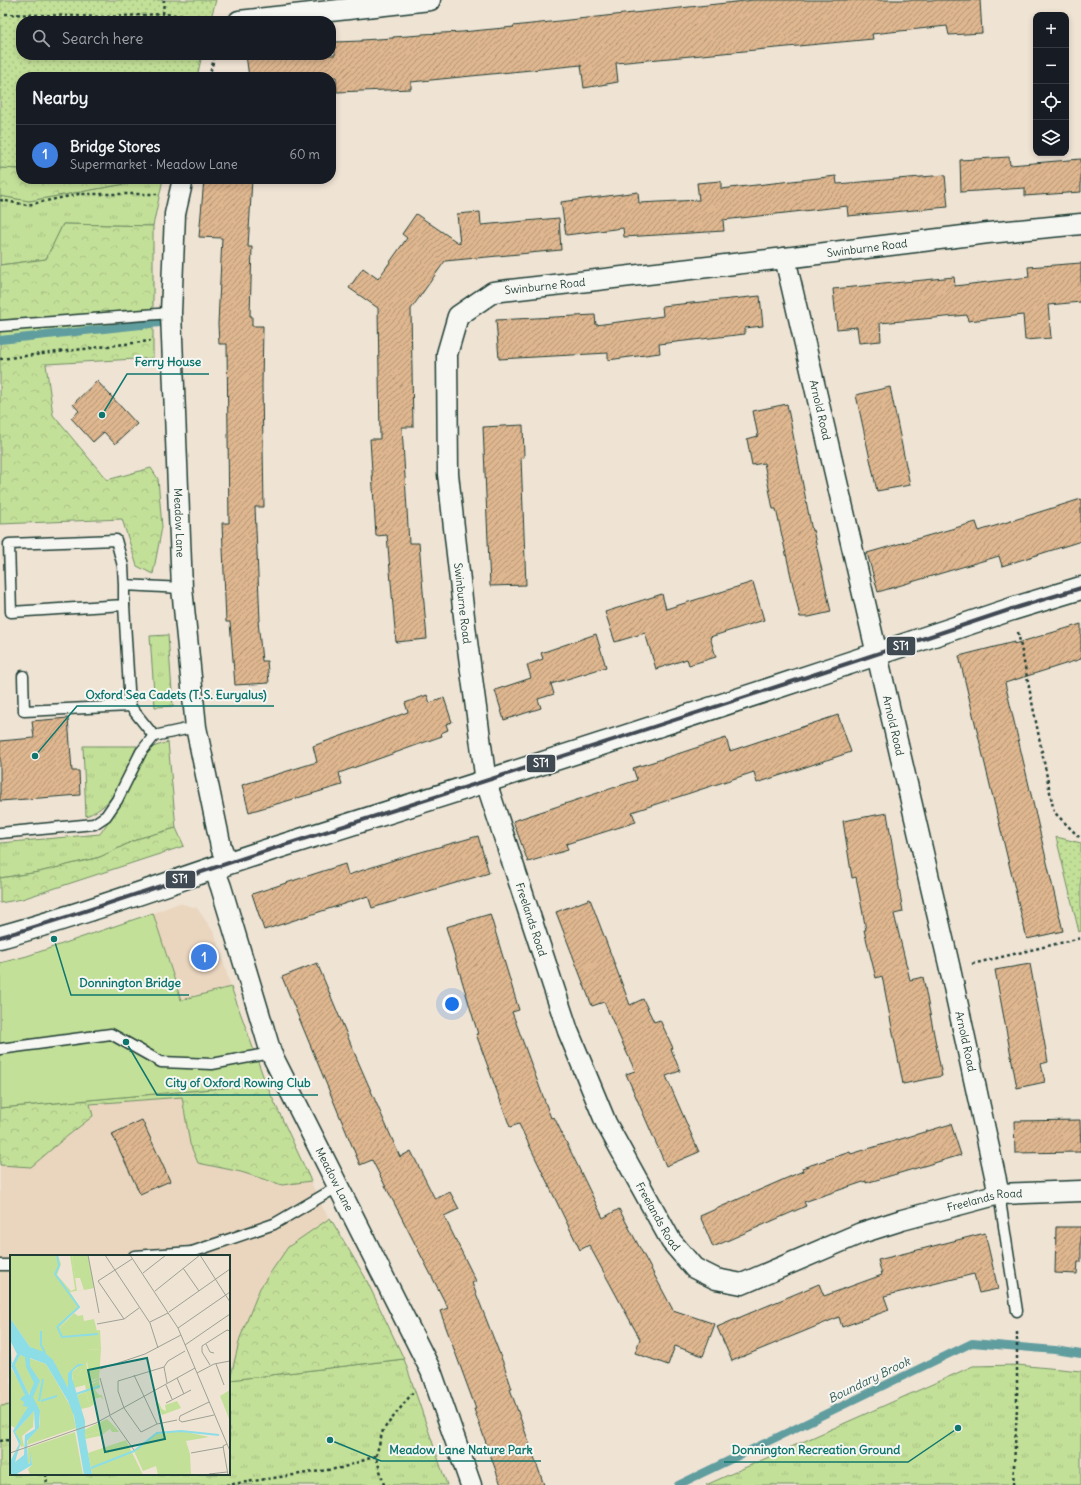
<!DOCTYPE html>
<html lang="en">
<head>
<meta charset="utf-8">
<style>
  body { margin:0; font-family:Delius,sans-serif; background:#20242c; color:#f1f3f6 }
  .controls { position:absolute; right:12px; top:12px; display:grid; overflow:hidden; border-radius:8px; box-shadow:0 2px 6px #0003 }
  .controls button { width:36px; height:36px; display:grid; place-items:center; padding:0; border:0; border-bottom:1px solid #363941; background:#171b24; color:#f1f3f6; font:20px sans-serif }
  .you { position:absolute; left:452px; top:1004px; width:14px; height:14px; margin:-10px; border:3px solid #fff; border-radius:50%; background:#1a73e8; box-shadow:0 0 0 6px #1a73e833 }
  .badge { display:grid; place-items:center; width:26px; height:26px; border-radius:50%; background:#8c9099; color:#fff; font-size:13px; font-weight:700 }
  .pin { position:absolute; translate:-50% -50%; border:2px solid #fff; box-shadow:0 1px 4px #0006 }
  .list { margin:0; padding:0; list-style:none }
  h2 { display:flex; justify-content:space-between; align-items:center; height:52px; margin:0; padding:0 16px; font-size:17px }
  h2 small { font-size:13px; font-weight:400; color:#9ea1a6 }
  .list li { display:grid; grid-template-columns:26px 1fr auto; gap:12px; align-items:center; box-sizing:border-box; height:60px; padding:0 16px; border-top:1px solid #363941 }
  .list b { display:block; font-size:15px; white-space:nowrap }
  .list p { margin:0; font-size:13px; white-space:nowrap; color:#9ea1a6 }
  .list em { font-size:13px; font-style:normal; color:#9ea1a6 }
  .icon { flex:none; width:22px; height:22px; fill:none; stroke:currentColor; stroke-width:2; stroke-linecap:round; stroke-linejoin:round }
  .map { position:relative; flex:none; width:1081px; height:1485px; overflow:hidden }
  .search { position:absolute; background:#171b24; box-shadow:0 2px 6px #0003; left:16px; top:16px; width:320px; height:44px; display:flex; align-items:center; gap:10px; box-sizing:border-box; padding:0 14px; border-radius:16px; color:#9ea1a6; font-size:15px }
  .panel { position:absolute; background:#171b24; box-shadow:0 2px 6px #0003; left:16px; top:72px; width:320px; height:112px; border-radius:16px }
  .map>svg:first-child { display:block }
</style>
</head>
<body>
<div class="map">
<svg width="1081" height="1485" viewBox="0 0 1081 1485">
  <defs>
    <pattern id="grass-tufts" width="24" height="20" patternUnits="userSpaceOnUse"><rect width="24" height="20" fill="#c3e098"/><path d="M3 7l-1-3M5 7V3M7 7l1-3M15 17l-1-3M17 17v-4M19 17l1-3" fill="none" stroke="#a7c184"/></pattern>
    <pattern id="forest-crowns" width="20" height="18" patternUnits="userSpaceOnUse"><rect width="20" height="18" fill="#c3e098"/><path d="M2 6a3 3 0 1 1 6 0M12 15a3 3 0 1 1 6 0" fill="none" stroke="#a7c184"/></pattern>
    <pattern id="garden-dots" width="8" height="8" patternUnits="userSpaceOnUse"><rect width="8" height="8" fill="#c3e098"/><path d="M2 2h.1M6 6h.1" fill="none" stroke="#a7c184" stroke-width="1.8" stroke-linecap="round"/></pattern>
    <pattern id="building-hatch" width="6" height="6" patternUnits="userSpaceOnUse"><rect width="6" height="6" fill="#deb68f"/><path d="M-1 1l2-2M0 6l6-6M5 7l2-2" fill="none" stroke="#b39576"/></pattern>
  </defs>
  <rect width="100%" height="100%" fill="#efe3d4"/>
  <filter id="ink" filterUnits="userSpaceOnUse"><feTurbulence type="fractalNoise" baseFrequency=".025" numOctaves="2"/><feDisplacementMap in="SourceGraphic" scale="8" xChannelSelector="R" yChannelSelector="G"/><feConvolveMatrix kernelMatrix="1 2 1 2 8 2 1 2 1" color-interpolation-filters="sRGB"/></filter>
  <g filter="url(#ink)">
    <!-- built -->
    <g fill="#ead6bf">
      <polygon points="179,903 197,908 215,934 231,987 181,1001 153,913"/>
      <polygon points="266,1084 323,1208 365,1277 404,1359 229,1380 229,1256 11,1256 11,1405 0,1406 0,1108"/>
    </g>
    <!-- grass -->
    <g fill="url(#grass-tufts)" stroke="#718e66">
      <polygon points="153,179 163,179 153,226 63,224 46,259 0,265 0,196 29,201"/>
      <polygon points="168,635 173,706 155,707 150,636"/>
      <polygon points="168,742 176,828 140,838 100,857 39,872 0,878 0,843 100,834 124,798 140,765 150,748"/>
      <path d="M83 746H137C125 773 117 805 86 816Z"/>
      <polygon points="404,1359 447,1485 0,1485 0,1406 11,1405 11,1474 229,1474 229,1380"/>
      <polygon points="1017,1365 1081,1371 1081,1485 706,1485 973,1366"/>
    </g>
    <!-- forest -->
    <g fill="url(#forest-crowns)" stroke="#718e66">
      <polygon points="0,168 21,169 21,179 153,179 29,201 0,196"/>
      <polygon points="63,224 153,226 153,358 46,364 53,415 107,480 151,468 158,479 162,527 153,574 137,566 122,519 0,524 0,265 46,259"/>
      <polygon points="176,828 184,846 22,899 0,903 0,878 39,872 100,857 140,838"/>
      <polygon points="266,1084 311,1181 282,1185 241,1172 198,1163 190,1144 182,1097 90,1104 93,1116 60,1142 31,1167 0,1165 0,1108"/>
      <polygon points="330,1218 365,1277 404,1359 230,1380 240,1338 260,1288 288,1247"/>
    </g>
    <!-- garden -->
    <g fill="url(#garden-dots)" stroke="#718e66">
      <polygon points="0,0 216,0 210,21 21,21 21,55 202,55 197,77 21,77 21,169 0,168"/>
      <polygon points="1056,837 1081,843 1081,931 1079,932"/>
    </g>
    <!-- pitch -->
    <polygon fill="#c3e098" stroke="#718e66" points="153,913 181,1000 231,987 266,1084 0,1108 0,963 27,956"/>
    <g fill="none" stroke-linecap="round" stroke-linejoin="round">
      <!-- stream -->
      <g stroke="#609d9f" stroke-width="8">
        <polyline points="0,340 160,323"/>
        <polyline points="678,1485 972,1343 1055,1350 1081,1354"/>
      </g>
    </g>
    <!-- building -->
    <g fill="url(#building-hatch)" stroke="#1f3d34">
      <polygon points="754,0 980,0 982,33 949,35 947,26 872,34 873,39 616,63 618,82 584,88 581,65 411,82 411,89 337,92 336,77 249,77 246,55 335,55 335,42 362,41 362,40 393,38 393,37 422,35 422,34 462,32 514,27 513,26"/>
      <polygon points="1009,157 1010,165 1081,159 1081,192 1025,196 1025,188 961,192 960,160"/>
      <polygon points="945,175 948,207 848,216 847,206 723,220 724,231 624,237 623,228 566,235 561,202 638,192 639,203 699,200 697,183 721,181 721,189 836,176 837,184"/>
      <polygon points="204,179 252,179 248,247 252,247 250,316 252,316 252,326 263,326 262,386 264,507 255,507 260,621 258,621 262,661 267,661 269,683 235,685 230,622 226,622 222,523 229,523 227,344 219,344 218,324 222,238 199,237"/>
      <polygon points="480,212 481,225 559,218 561,250 445,261 411,309 413,427 402,427 409,543 419,543 427,639 396,642 387,535 376,536 370,439 380,439 378,308 349,288 363,268 378,279 407,238 402,234 416,214 460,244 457,214"/>
      <polygon points="1081,263 1081,302 1048,305 1051,338 1025,340 1023,315 968,321 967,315 880,323 881,341 859,343 857,327 837,329 833,289 954,277 955,286 1029,277 1028,267"/>
      <polygon points="760,296 763,326 745,328 745,334 659,344 660,353 608,360 608,353 499,359 496,320 595,315 596,325 663,316 662,306"/>
      <polygon points="97,381 137,424 115,444 104,432 93,442 71,418 79,411 73,404"/>
      <polygon points="890,387 910,485 877,491 856,395"/>
      <polygon points="787,404 812,531 813,530 831,612 809,617 800,617 776,509 773,509 764,463 752,465 747,439 758,436 753,411"/>
      <polygon points="523,425 524,457 521,458 526,585 490,586 483,427"/>
      <polygon points="1081,499 1081,541 1002,566 999,556 878,592 867,553 976,522 979,531"/>
      <polygon points="753,582 764,620 710,637 716,657 689,665 687,659 656,669 645,633 615,642 605,612 662,594 666,609"/>
      <polygon points="1081,624 1081,659 1005,683 1063,931 1027,939 959,656 1014,642 1014,644"/>
      <polygon points="596,634 606,667 551,684 554,694 538,699 541,708 504,720 495,690 531,678 527,665 543,659 541,653"/>
      <polygon points="427,695 430,703 444,698 452,722 446,724 448,730 441,733 442,736 339,773 342,785 249,812 242,785 317,762 313,746 408,712 405,703"/>
      <polygon points="838,715 851,752 757,783 754,772 632,812 636,822 566,844 568,850 528,862 513,821 637,780 633,768 656,761 726,738 730,751"/>
      <polygon points="68,718 72,771 79,771 80,795 0,801 0,741 34,738 32,721"/>
      <polygon points="887,813 903,912 894,914 910,980 923,977 942,1076 903,1084 882,976 876,978 864,930 866,930 856,877 852,878 843,821"/>
      <polygon points="478,836 489,873 372,908 368,896 264,930 252,894 345,864 348,875 403,857"/>
      <polygon points="590,899 630,1005 643,999 654,1022 660,1020 673,1048 671,1049 680,1071 666,1076 699,1152 666,1166 626,1074 635,1071 604,1002 592,1006 556,912"/>
      <polygon points="490,914 519,1010 512,1012 551,1118 554,1117 603,1218 619,1209 673,1310 715,1324 703,1356 675,1346 668,1365 635,1353 640,1339 589,1245 580,1250 519,1124 510,1127 476,1034 478,1034 446,927"/>
      <polygon points="317,963 357,1059 400,1157 411,1151 435,1199 450,1192 459,1209 444,1216 476,1281 472,1283 504,1365 512,1389 510,1389 544,1485 501,1485 474,1409 476,1409 440,1311 448,1308 372,1160 360,1165 282,977"/>
      <polygon points="1030,964 1048,1062 1041,1064 1045,1082 1017,1088 995,970"/>
      <polygon points="142,1120 170,1181 140,1194 112,1134"/>
      <polygon points="1080,1120 1081,1152 1015,1153 1014,1121"/>
      <polygon points="951,1124 961,1155 866,1183 866,1181 804,1202 806,1206 713,1247 700,1216 803,1171 802,1168 850,1152 851,1154"/>
      <polygon points="1056,1227 1081,1227 1081,1262 1078,1262 1077,1274 1055,1273"/>
      <polygon points="985,1233 998,1289 979,1293 974,1274 884,1296 889,1310 842,1327 839,1317 732,1361 717,1327 819,1284 824,1296 882,1275 878,1260"/>
    </g>
    <g fill="none" stroke-linecap="round" stroke-linejoin="round">
      <!-- service casing -->
      <g stroke="#1f3d34" stroke-width="13">
        <g id="service">
          <polyline points="0,326 171,313"/>
          <polyline points="124,585 123,566 116,540 9,544 11,612 124,605 124,585 182,588"/>
          <polyline points="124,605 130,706"/>
          <polyline points="23,676 24,711 130,706 154,736"/>
          <polyline points="0,833 94,824 106,816 117,800 141,752 154,736 196,727"/>
          <polyline points="0,1049 111,1034 161,1062 212,1064 271,1053"/>
          <polyline points="999,1194 1017,1311"/>
          <polyline points="134,1256 192,1252"/>
          <polyline points="191,1256 192,1252 274,1224 339,1186"/>
          <polyline points="0,1265 11,1265"/>
        </g>
      </g>
      <!-- minor casing -->
      <g stroke="#1f3d34" stroke-width="23">
        <g id="minor">
          <polyline points="239,21 430,0"/>
          <path id="s1" d="M183 179 175 214 171 313 182 588 196 727 221 847 227 863"/>
          <path id="s2" d="M1081 224 988 233 785 258 493 292 458 316 447 354 448 474 466 634 486 782 568 1031 606 1123 671 1241 694 1268 716 1279 742 1284 861 1233 902 1220 999 1194 1081 1191"/>
          <path id="s3" d="M785 258 950 969 999 1194"/>
          <path id="s4" d="M214 868 221 887 271 1053 431 1371 471 1485"/>
        </g>
      </g>
      <!-- secondary casing -->
      <g stroke="#1f3d34" stroke-width="25">
        <path id="secondary" d="M0 937C93 912 183 877 275 848 521 771 767 691 1012 609L1081 588"/>
      </g>
      <!-- path -->
      <g stroke="#1f3d34" stroke-width="2.5" stroke-dasharray="3 3" stroke-linecap="butt">
        <polyline points="5,14 105,17 163,14 211,18 215,20"/>
        <polyline points="163,14 164,0"/>
        <polyline points="209,77 215,55"/>
        <polyline points="0,200 27,205 79,194 157,194"/>
        <polyline points="0,359 150,341"/>
        <polyline points="1018,632 1054,812 1080,838 1081,838"/>
        <polyline points="972,964 1081,938"/>
        <polyline points="0,1441 6,1440 11,1441"/>
        <polyline points="46,1474 47,1485"/>
        <polyline points="226,1485 341,1468 376,1456"/>
        <polyline points="384,1485 376,1456 383,1430 414,1391"/>
        <polyline points="1013,1485 1017,1408 1017,1329"/>
      </g>
      <!-- service -->
      <use href="#service" stroke="#f6f6f2" stroke-width="10"/>
      <!-- minor -->
      <use href="#minor" stroke="#f6f6f2" stroke-width="20"/>
      <!-- secondary -->
      <use href="#secondary" stroke="#f6f6f2" stroke-width="22"/>
      <!-- bus-1 casing -->
      <g stroke="#f6f6f2" stroke-width="7">
        <path id="bus-1" d="M0 937C93 911 183 877 275 848 521 770 767 691 1012 609L1081 588"/>
      </g>
      <!-- bus-1 -->
      <use href="#bus-1" stroke="#404a53" stroke-width="4"/>
    </g>
  </g>
  <g text-anchor="middle" stroke-width="4" stroke-linejoin="round" paint-order="stroke">
    <!-- street labels -->
    <g font-size="11" fill="#1f3d34" stroke="#f6f6f2">
      <text transform="translate(867 248) rotate(-7)" y="4">Swinburne Road</text>
      <text transform="translate(545 286) rotate(-6)" y="4">Swinburne Road</text>
      <text dy="4" stroke="none"><textPath href="#s3" startOffset="156">Arnold Road</textPath></text>
      <text dy="4" stroke="none"><textPath href="#s1" startOffset="345">Meadow Lane</textPath></text>
      <text dy="4" stroke="none"><textPath href="#s2" startOffset="924">Swinburne Road</textPath></text>
      <text dy="4" stroke="none"><textPath href="#s3" startOffset="480">Arnold Road</textPath></text>
      <text dy="4" stroke="none"><textPath href="#s2" startOffset="1249">Freelands Road</textPath></text>
      <text dy="4" stroke="none"><textPath href="#s3" startOffset="804">Arnold Road</textPath></text>
      <text dy="4" stroke="none"><textPath href="#s4" startOffset="335">Meadow Lane</textPath></text>
      <text dy="4" stroke="none"><textPath href="#s2" startOffset="1945">Freelands Road</textPath></text>
      <text dy="4" stroke="none"><textPath href="#s2" startOffset="1573">Freelands Road</textPath></text>
    </g>
    <!-- water labels -->
    <g font-size="12" font-style="italic" fill="#355d58" stroke="#f6f6f2">
      <text transform="translate(869 1380) rotate(-26)" y="4">Boundary Brook</text>
    </g>
  </g>
  <!-- overview -->
  <g transform="translate(10 1255)">
    <rect width="220" height="220" fill="#efe3d4"/>
    <path d="M0 0H47L45 19 69 52 48 71V75L64 58 68 61 73 60 74 66 84 64 87 76 90 75 91 94 77 95V108L50 121 44 107 37 100 20 92 0 63ZM62 0H78L84 33 74 35 70 23H65ZM0 96 1 113 22 148 5 173 0 170ZM10 100 36 109 62 154 66 173 17 190 18 185 29 173 30 166V158L5 110ZM72 114H75L82 126 89 123V126L64 133 63 131H67V121ZM220 135V166L210 141ZM167 146 171 153 152 160 146 149 149 148 152 154 156 156 155 150ZM24 156 23 172 12 181 14 191 11 192 5 177ZM172 176 199 182 176 186 180 199 181 220H148L146 211 133 216 124 196 147 179ZM65 177 73 220H20L18 214 22 210V206L21 200V209L18 208V193ZM116 185 133 220H82L78 198Z" fill="#c3e098"/>
    <path d="M31 0H48L51 9 47 20 61 36 65 34 60 0H62L67 36 84 33 60 37 69 51 48 75 52 80H64L90 75 84 84 79 82 75 87 49 82 35 71 36 91 42 101 31 96 28 84 19 82V75L24 72 4 59 10 58 11 51H21L22 43 32 42 36 71H48ZM15.5 19a5.5 5.5 0 1 1 11 0a5.5 5.5 0 1 1-11 0ZM20 35a5 5 0 1 1 10 0a5 5 0 1 1-10 0ZM71 88 73 94 68 95 60 106 58 99 61 90ZM9 100 15 103 17 116 13 113 12 107H8V111H11L13 120 20 130 19 140 5 110ZM19 105 37 113 51 138 48 143 36 147 30 156 23 142 25 136 27 139 30 137 31 125 26 114 23 113 25 118 20 111ZM67 105 76 107 79 125 89 123 79 126 75 114H72L67 121V131H63L62 117 71 110H75L68 109 58 118 59 134 50 121 61 114ZM89 126 90 133 85 135 89 140H92L93 145 91 142 84 144V149L80 152 76 137 66 139 76 135 75 130 78 128 80 130ZM105 172 109 177H102L100 174 90 181 75 184V181Z" fill="#c3e098"/>
    <path d="M36 149 39 155 46 150 60 157 61 160 54 158 55 162 49 164 48 168 58 164 62 167 47 176 32 175 33 166 41 160 40 158 33 159Z" fill="#c3e098"/>
    <path d="M91 94 89 123 79 125 76 95Z" fill="#c3e098"/>
    <path d="M76 137 80 152 71 154 67 140ZM97 164 105 172 75 181 74 175Z" fill="#c3e098"/>
    <path d="M0 63 20 92 34 97 43 105 58 133V118L68 109H75L67 112 62 117V123L75 166V181L82 220H74L64 161 58 146 36 109 20 103V111L30 126 23 142 30 156 29 173 17 186 18 208 20 209 21 196 22 210 5 220H0V207L9 189 3 176 18 152 13 151 14 147 10 144 15 140 1 111 7 99 0 85ZM10 100 15 102 16 112 24 128 19 140 5 110ZM24 156 25 174 15 180 14 200 5 207 11 187 5 177Z" fill="#8cdde6" fill-rule="evenodd"/>
    <path fill="none" stroke="#8cdde6" stroke-width="2" d="M47 0 49 11 45 19 69 52 48 71M47 71 52 82 88 79M31 76V90L35 98M0 97 1 109M66 139 90 131M29 146 33 124M31 146 47 141M81 213 124 196 147 178 171 176 209 180"/>
    <path fill="none" stroke="#9ca194" stroke-width="1" d="M78 0 89 58M95 0 140 68 148 93M120 0 168 73 220 196M190 0 220 47M173 13 189 36M133 18 156 0M145 36 190 0M159 57 220 14M114 64 88 26 122 4M140 67 158 58M87 69 114 64 129 53M168 73 220 37M196 89 200 97 204 98M175 90 220 59M206 109 214 130M200 110 192 97V91L217 75 220 76M154 112 108 126V136L114 153 131 177 147 169 167 165M90 114 135 99 171 80M187 118 204 109 220 106M124 120 147 169M90 123 100 160M167 123 174 139M157 128 154 112 158 106 175 96M156 130 162 144M199 147 170 161 169 165 172 167 204 160M156 148 181 135M100 161 124 195M217 189 213 191 218 220M0 198 86 168 185 113M181 198 214 192M199 219 217 217"/>
    <path fill="#0f766e" fill-opacity="0.15" stroke="#0f766e" stroke-width="2" d="M137 103 155 184 95 197 78 115Z"/>
    <rect width="220" height="220" fill="none" stroke="#1f3d34" stroke-width="2"/>
  </g>
  <!-- callouts -->
  <path fill="none" stroke="#0f766e" stroke-width="1.5" d="M102 415L127 374H209M35 756L77 706H274M54 939L71 995H189M126 1042L157 1095H318M330 1440L381 1461H541M958 1428L908 1462H724"/>
  <g fill="#0f766e" stroke="#f6f6f2" stroke-width="1.5">
    <circle cx="102" cy="415" r="4"/>
    <circle cx="35" cy="756" r="4"/>
    <circle cx="54" cy="939" r="4"/>
    <circle cx="126" cy="1042" r="4"/>
    <circle cx="330" cy="1440" r="4"/>
    <circle cx="958" cy="1428" r="4"/>
  </g>
  <g font-size="12" text-anchor="middle" font-weight="bold" fill="#0f766e" stroke="#f6f6f2" stroke-width="4" stroke-linejoin="round" paint-order="stroke">
    <text x="168" y="366">Ferry House</text>
    <text x="176" y="699">Oxford Sea Cadets (T. S. Euryalus)</text>
    <text x="130" y="987">Donnington Bridge</text>
    <text x="238" y="1087">City of Oxford Rowing Club</text>
    <text x="461" y="1454">Meadow Lane Nature Park</text>
    <text x="816" y="1454">Donnington Recreation Ground</text>
  </g>
  <g stroke="#f6f6f2" stroke-width="1.5">
    <rect x="886" y="636" width="30" height="20" rx="4" fill="#404a53"/>
    <rect x="526" y="754" width="30" height="19" rx="4" fill="#404a53"/>
    <rect x="165" y="870" width="31" height="19" rx="4" fill="#404a53"/>
  </g>
  <g font-size="11" text-anchor="middle" font-weight="bold" fill="#fff">
    <text x="901" y="650">ST1</text>
    <text x="541" y="767">ST1</text>
    <text x="180" y="883">ST1</text>
  </g>
</svg>
<div class="controls">
<button>+</button>
<button>−</button>
<button><svg class="icon" aria-label="locate" viewBox="0 0 24 24"><circle cx="12" cy="12" r="6"/><path d="M12 2v4M12 18v4M2 12h4M18 12h4"/></svg></button>
<button><svg class="icon" aria-label="layers" viewBox="0 0 24 24"><path d="M12 4l9 5-9 5-9-5zM3 14l9 5 9-5"/></svg></button>
</div>
<div class="you"></div>
<div class="pin badge" style="left:204px;top:957px;background:#3f7fe0">1</div>
<div class="search"><svg class="icon" aria-label="search" viewBox="0 0 24 24"><circle cx="10" cy="10" r="6"/><path d="M15 15l6 6"/></svg>Search here</div>
<section class="panel">
<h2>Nearby<small></small></h2>
<ul class="list">
<li><span class="badge" style="background:#3f7fe0">1</span><div><b>Bridge Stores</b><p>Supermarket · Meadow Lane</p></div><em>60 m</em></li>
</ul>
</section>
</div>
</body>
</html>
